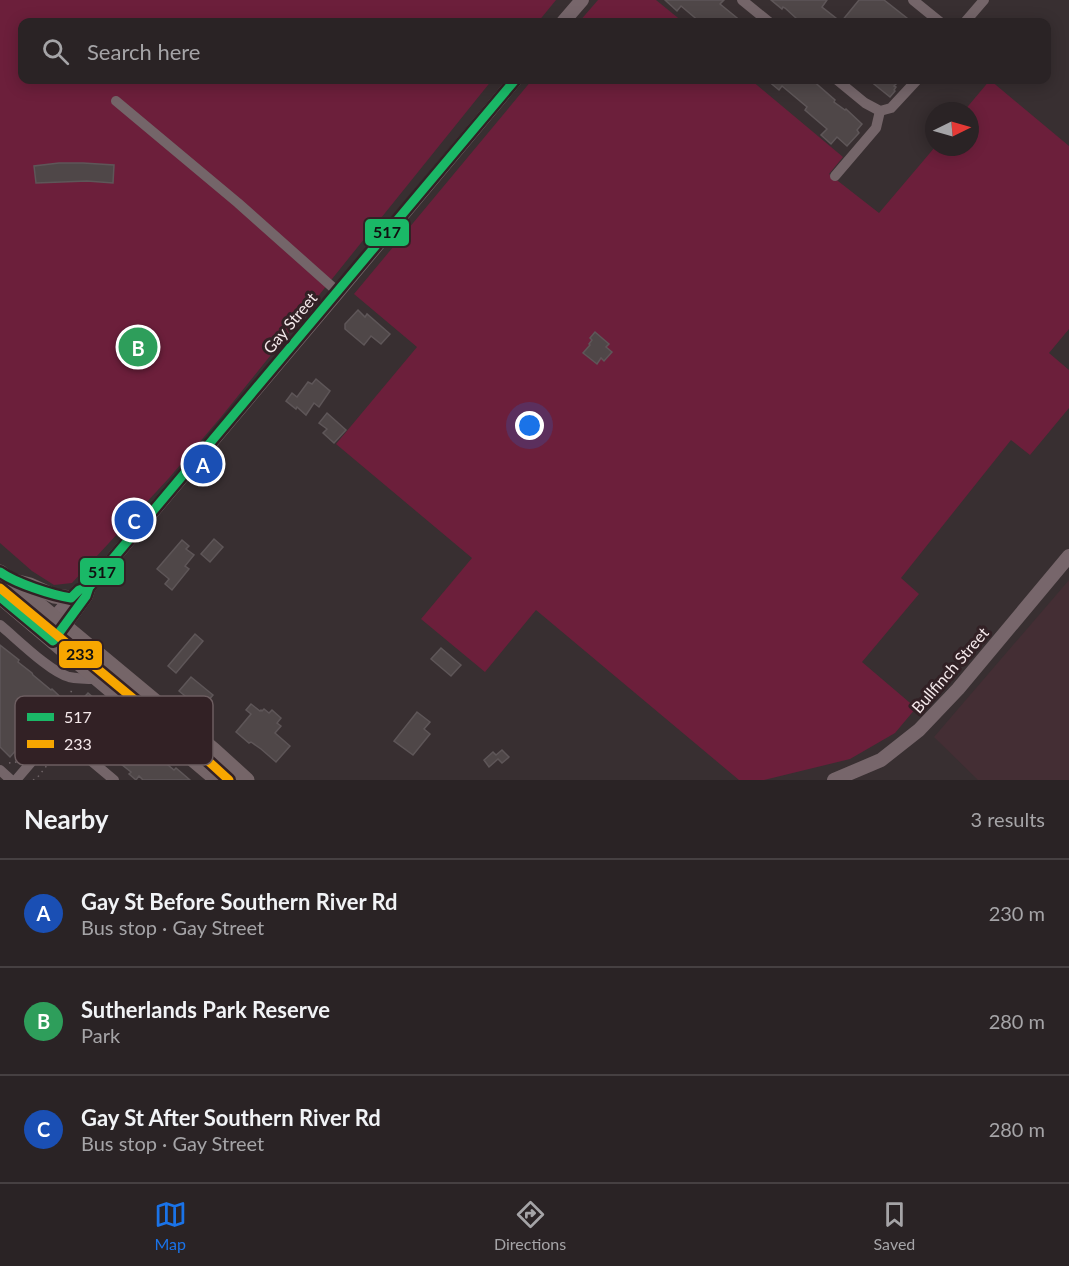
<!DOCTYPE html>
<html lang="en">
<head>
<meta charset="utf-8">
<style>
  body { margin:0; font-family:Lato,sans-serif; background:#322b2d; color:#f1f3f6 }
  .compass { position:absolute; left:925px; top:102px; width:54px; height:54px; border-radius:50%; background:#2a2325; box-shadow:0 3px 15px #0003; rotate:85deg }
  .you { position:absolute; left:530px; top:426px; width:21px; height:21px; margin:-15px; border:4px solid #fff; border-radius:50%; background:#1a73e8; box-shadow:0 0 0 9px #1a73e833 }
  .badge { display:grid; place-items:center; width:39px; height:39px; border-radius:50%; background:#1a73e8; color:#fff; font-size:20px; font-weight:700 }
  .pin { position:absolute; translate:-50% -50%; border:3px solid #fff; box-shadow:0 2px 6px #0006 }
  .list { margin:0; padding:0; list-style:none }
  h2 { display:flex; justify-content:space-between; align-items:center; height:78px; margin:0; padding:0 24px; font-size:26px }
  h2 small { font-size:20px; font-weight:400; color:#a5a4a7 }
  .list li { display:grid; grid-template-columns:39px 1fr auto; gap:18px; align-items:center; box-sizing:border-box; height:108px; padding:0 24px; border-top:2px solid #464042 }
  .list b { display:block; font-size:22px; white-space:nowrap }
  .list p { margin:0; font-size:20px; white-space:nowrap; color:#a5a4a7 }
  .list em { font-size:20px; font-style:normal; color:#a5a4a7 }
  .icon { flex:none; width:33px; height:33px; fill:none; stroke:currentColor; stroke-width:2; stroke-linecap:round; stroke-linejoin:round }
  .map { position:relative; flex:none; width:1069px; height:780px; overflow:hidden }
  .search { position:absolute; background:#2a2325; box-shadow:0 3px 15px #0003; left:18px; right:18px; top:18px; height:66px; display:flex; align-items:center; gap:15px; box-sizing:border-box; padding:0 21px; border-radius:12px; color:#a5a4a7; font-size:22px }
  .sheet { height:402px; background:#2a2325 }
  nav { display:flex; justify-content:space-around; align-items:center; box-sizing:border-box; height:84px; border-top:2px solid #464042; background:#2a2325; font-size:16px; color:#a5a4a7 }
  nav a { display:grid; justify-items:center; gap:3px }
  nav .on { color:#1a73e8 }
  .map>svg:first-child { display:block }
</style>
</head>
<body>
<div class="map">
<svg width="1069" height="780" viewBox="0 0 1069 780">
  <rect width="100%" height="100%" fill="#382f31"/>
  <!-- built -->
  <polygon fill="#442e34" points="1069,580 1069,780 978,780 934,737"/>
  <!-- green -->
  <g fill="#6c1f3b">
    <polygon points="0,0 556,0 538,22 22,22 22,80 492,80 221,417 169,478 72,583 54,585 32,571 0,543"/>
    <polygon points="598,0 656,0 683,22 579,22"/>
    <polygon points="532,80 751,80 843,157 829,174 879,213 935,147 970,147 970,111 964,111 990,80 1069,146 1069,329 1049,353 1069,370 1069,408 1030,455 1011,440 901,578 919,594 862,662 916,708 895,733 850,759 764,780 739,780 536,610 485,672 421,619 472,558 336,444 417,347 354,294"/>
  </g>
  <!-- building -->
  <g fill="#4f4748" stroke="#5e5658" stroke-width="1.5">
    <polygon points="665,0 724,0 720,4 742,22 700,22 681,6 677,11"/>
    <polygon points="771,0 827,0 822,7 841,22 794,22 797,19 785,8 783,7 782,9"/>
    <polygon points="859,0 884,0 912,22 841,22"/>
    <polygon points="767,80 805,80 810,83 812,80 835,100 834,102 845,110 846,109 862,124 857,130 859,133 847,146 837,137 831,144 821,135 827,129 805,110 807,107 782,86 779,90"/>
    <polygon points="869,80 900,80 894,86 896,87 894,90 895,91 890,97"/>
    <polygon points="59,163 83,163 114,165 113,183 87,181 36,183 34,166"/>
    <polygon points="358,310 365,317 367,314 390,334 381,344 371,336 364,345 345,329 345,324"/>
    <polygon points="595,332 609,344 606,347 612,352 604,361 601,358 597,364 583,353 590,345 589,344 592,340 590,338"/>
    <polygon points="316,379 330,391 319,407 314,403 306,415 297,407 296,409 286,401 292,393 297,397 308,382 312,384"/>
    <polygon points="327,413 346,430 334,443 323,433 327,429 319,423"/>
    <polygon points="214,539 223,547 210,562 201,554"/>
    <polygon points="182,540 189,546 186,549 194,555 185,566 189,569 172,590 165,584 169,579 157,569"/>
    <polygon points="195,634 203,641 176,673 168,666"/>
    <polygon points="0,645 19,660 18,662 32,673 33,675 51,690 52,689 73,709 88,693 128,727 126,730 145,745 146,743 158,752 156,755 174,770 176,768 190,780 143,780 139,776 136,780 129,774 131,772 102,749 101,750 80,729 73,724 71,726 64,720 67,717 56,706 45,719 39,714 28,728 32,732 10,757 0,747"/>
    <polygon points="441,648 461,665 451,676 431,659"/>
    <polygon points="191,677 213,695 201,709 179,691"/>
    <polygon points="251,704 260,711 261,710 262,711 264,709 269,713 272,710 281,718 277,723 281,726 275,733 290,746 276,762 261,749 251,742 249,743 236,732 251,714 246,710"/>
    <polygon points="417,712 430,722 424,729 430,734 413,755 394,741"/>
    <polygon points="502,750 509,757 502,763 498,759 489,767 484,760 493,752 496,755"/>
  </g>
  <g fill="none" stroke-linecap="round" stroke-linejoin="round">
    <!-- path -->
    <g stroke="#706568" stroke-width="1.5" stroke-dasharray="1.5 4.5" stroke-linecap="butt">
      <polyline points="52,759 55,756 66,754"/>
      <polyline points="9,763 16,762 67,700 73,688"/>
      <polyline points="33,780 37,778 52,759 49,757"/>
    </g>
    <!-- street -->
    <g stroke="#746569" stroke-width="10">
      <polyline points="742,0 769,22"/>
      <polyline points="913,0 940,22"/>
      <polyline points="965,22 984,0"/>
      <polyline points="837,80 865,103 880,111 891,108 917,80"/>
      <polyline points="116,101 238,203 338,292"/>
      <polyline points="835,176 876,128 880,111"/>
      <path d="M0 625C16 638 50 672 69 677 78 679 88 679 98 679"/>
      <polyline points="0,770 11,780"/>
      <path d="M16 780 45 746C54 739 62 740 71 744L114 780"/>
    </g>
    <!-- secondary -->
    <g stroke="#77666b" stroke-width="14">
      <polyline points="563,22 582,0"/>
      <polyline points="42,632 78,591"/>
      <polyline points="53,641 86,596 89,587 338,292 515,80"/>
      <polyline points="834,780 881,760 919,730 958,689 1069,556"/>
    </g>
    <!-- primary -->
    <g stroke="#756568" stroke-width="15">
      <polyline points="0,572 214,750 247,780"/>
      <polyline points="18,582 30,585 54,596 71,598"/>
      <polyline points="0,597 217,780"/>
    </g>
    <!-- bus-1 casing -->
    <g stroke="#322125" stroke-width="14">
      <g id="bus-1">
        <path d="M0 572C15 583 52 595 71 598L79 590 89 587 97 577"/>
        <polyline points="0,597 53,641 86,596 89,587 515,80"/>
      </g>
    </g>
    <!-- bus-2 casing -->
    <g stroke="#322125" stroke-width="14">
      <polyline id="bus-2" points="0,588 206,759 229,780"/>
    </g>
    <!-- bus-1 -->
    <use href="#bus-1" stroke="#1ab867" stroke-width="9"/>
    <!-- bus-2 -->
    <use href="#bus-2" stroke="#f7a600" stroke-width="9"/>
  </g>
  <g text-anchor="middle" stroke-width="6" stroke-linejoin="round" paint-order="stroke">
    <!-- street labels -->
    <g font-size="16" fill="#f5e9eb" stroke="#322125">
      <text transform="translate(290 323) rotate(-50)" y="6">Gay Street</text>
      <text transform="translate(950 670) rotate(-49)" y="6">Bullfinch Street</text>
    </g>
  </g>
  <!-- legend -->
  <rect x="15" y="696" width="198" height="69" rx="9" fill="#322125" stroke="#6c5d60" stroke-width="1.5"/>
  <rect x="27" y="713" width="27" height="8" fill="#1ab867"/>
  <rect x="27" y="740" width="27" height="8" fill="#f7a600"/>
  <g font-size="16" fill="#f5e9eb">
    <text x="64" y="723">517</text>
    <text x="64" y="750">233</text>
  </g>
  <g stroke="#322125" stroke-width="2">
    <rect x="364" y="218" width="46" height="29" rx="6" fill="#1ab867"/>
    <rect x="79" y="557" width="46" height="29" rx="6" fill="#1ab867"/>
    <rect x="58" y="640" width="45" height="29" rx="6" fill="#f7a600"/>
  </g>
  <g font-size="16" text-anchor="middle" font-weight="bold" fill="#111">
    <text x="387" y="238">517</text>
    <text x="102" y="578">517</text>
    <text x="80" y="660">233</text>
  </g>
</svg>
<svg class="compass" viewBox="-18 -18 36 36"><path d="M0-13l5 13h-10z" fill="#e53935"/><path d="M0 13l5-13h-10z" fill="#a5a4a7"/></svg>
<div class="you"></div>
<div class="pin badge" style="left:203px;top:464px;background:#1a4fb4">A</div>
<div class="pin badge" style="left:138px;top:347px;background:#2e9e5b">B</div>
<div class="pin badge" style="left:134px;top:520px;background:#1a4fb4">C</div>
<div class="search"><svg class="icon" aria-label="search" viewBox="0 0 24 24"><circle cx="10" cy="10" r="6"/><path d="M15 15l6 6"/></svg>Search here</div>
</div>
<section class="sheet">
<h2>Nearby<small>3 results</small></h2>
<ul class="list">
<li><span class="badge" style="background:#1a4fb4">A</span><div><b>Gay St Before Southern River Rd</b><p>Bus stop · Gay Street</p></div><em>230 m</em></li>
<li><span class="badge" style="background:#2e9e5b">B</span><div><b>Sutherlands Park Reserve</b><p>Park</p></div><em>280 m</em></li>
<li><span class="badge" style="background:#1a4fb4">C</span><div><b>Gay St After Southern River Rd</b><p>Bus stop · Gay Street</p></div><em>280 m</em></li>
</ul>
</section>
<nav>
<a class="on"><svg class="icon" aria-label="map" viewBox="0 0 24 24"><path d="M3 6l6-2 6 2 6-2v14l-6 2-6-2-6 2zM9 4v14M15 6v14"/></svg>Map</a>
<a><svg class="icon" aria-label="directions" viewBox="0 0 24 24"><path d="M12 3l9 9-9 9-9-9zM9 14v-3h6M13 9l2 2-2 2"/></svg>Directions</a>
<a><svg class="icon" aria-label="saved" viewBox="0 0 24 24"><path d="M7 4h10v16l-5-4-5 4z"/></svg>Saved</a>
</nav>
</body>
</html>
